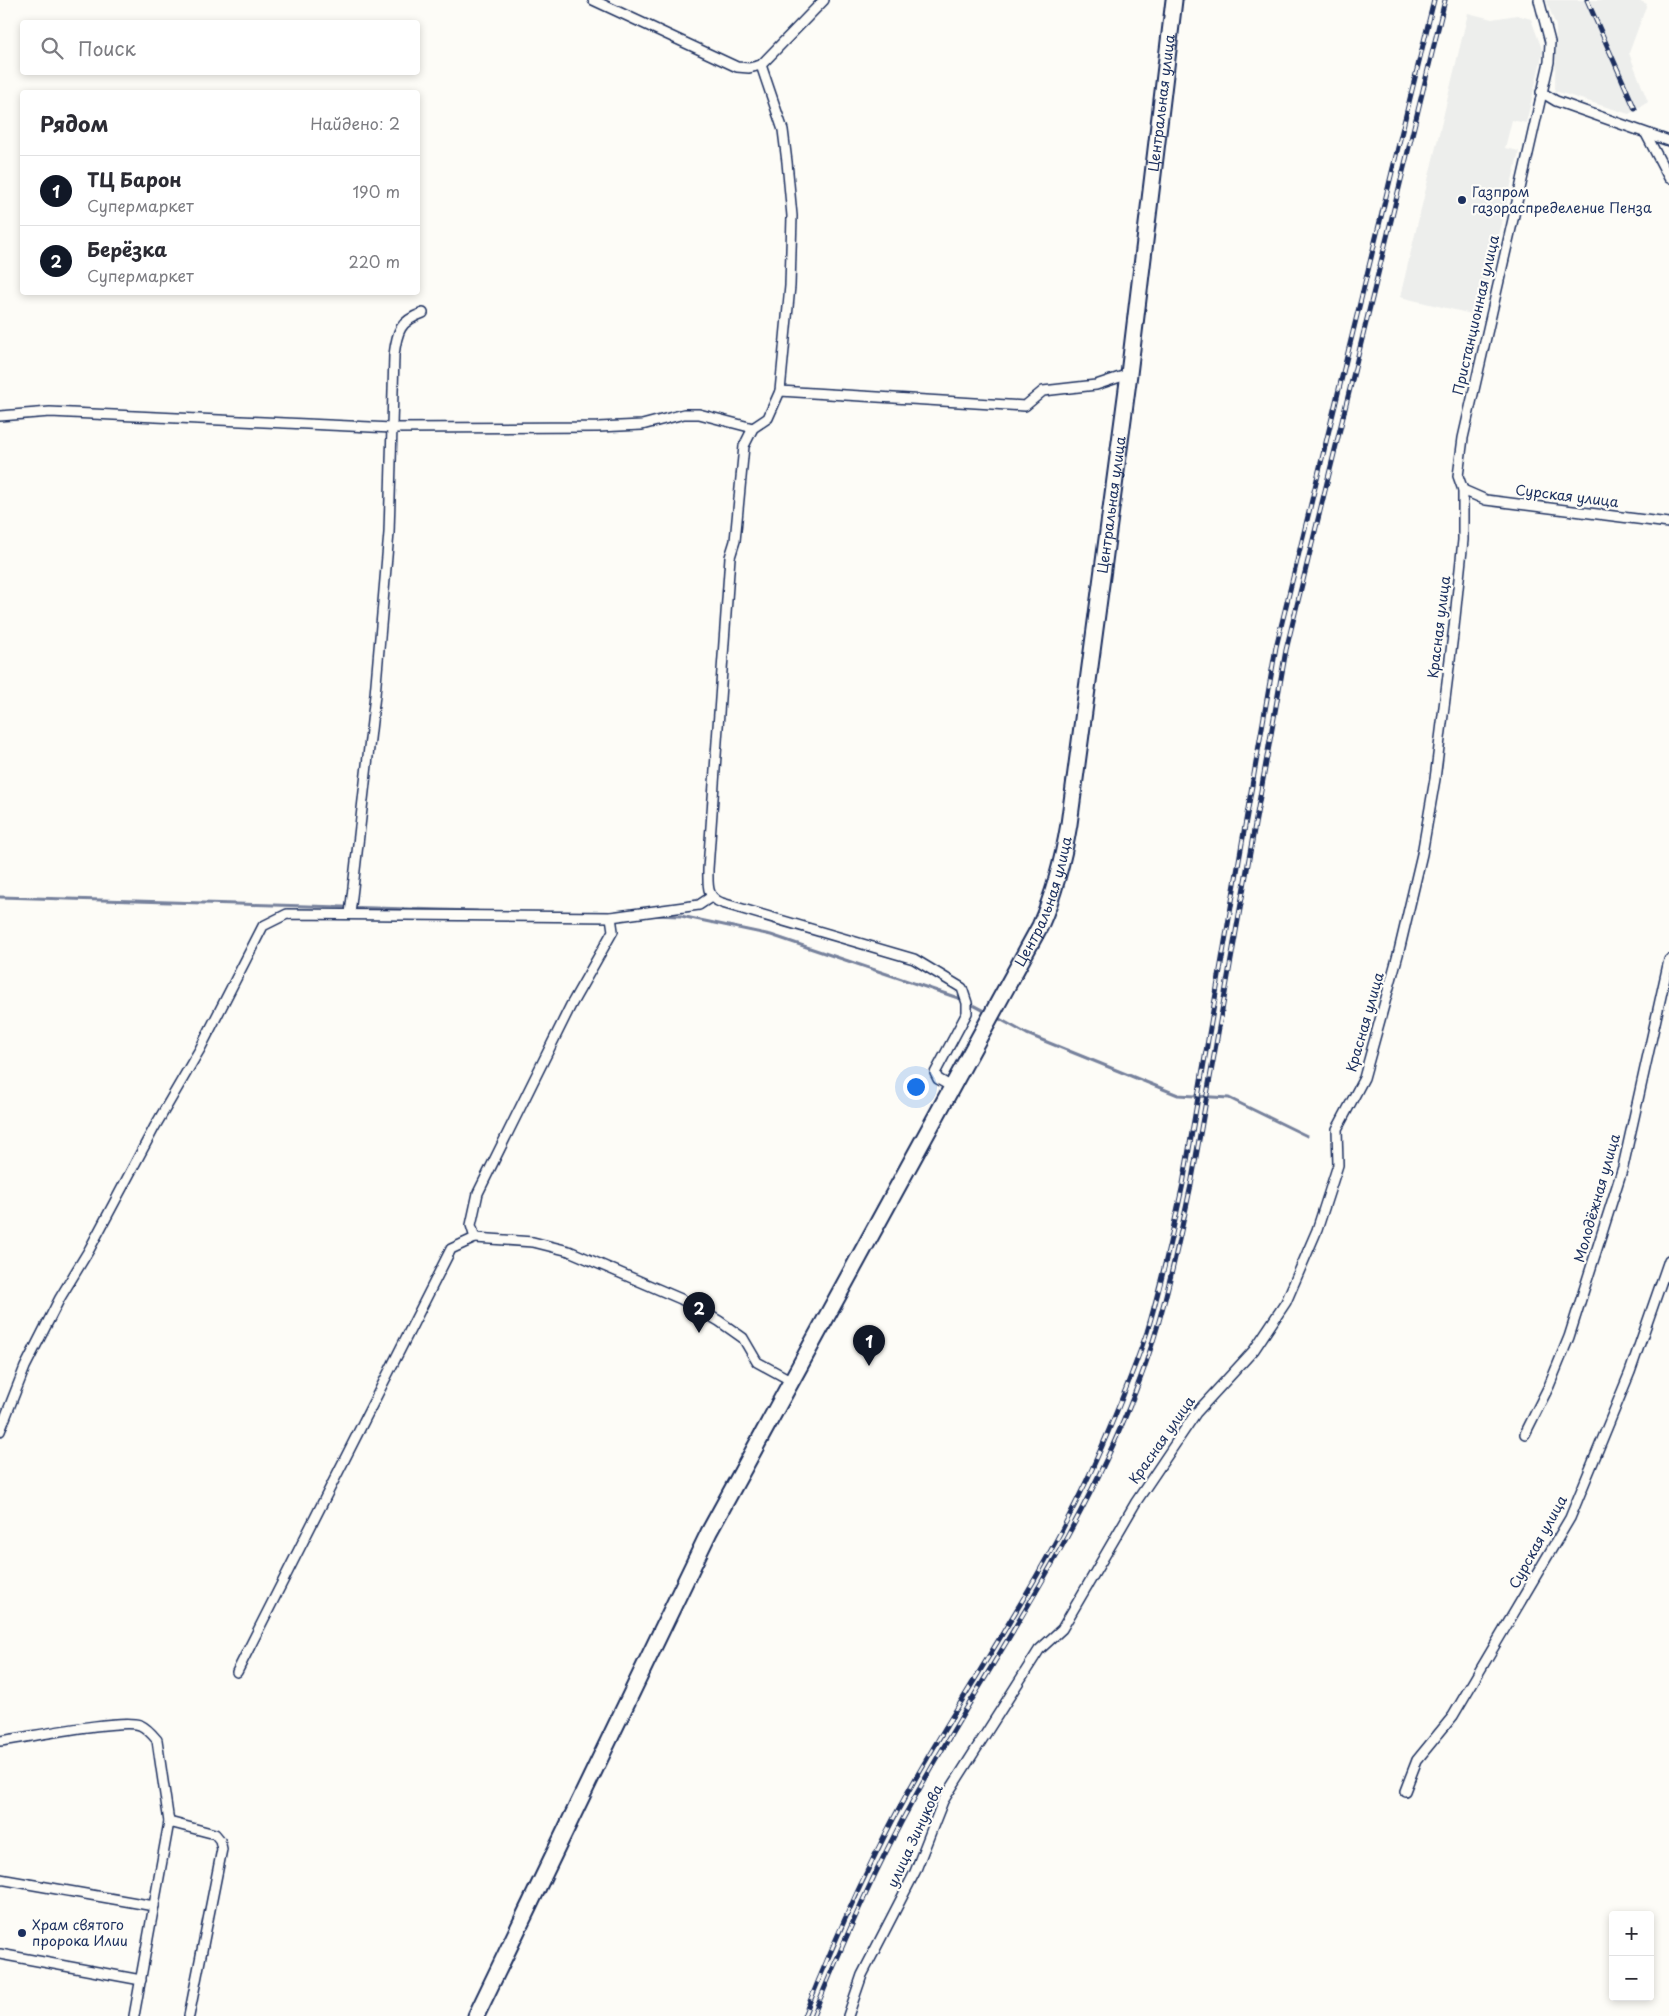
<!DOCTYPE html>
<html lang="ru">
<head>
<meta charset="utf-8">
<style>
  body { margin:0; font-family:"Playpen Sans",sans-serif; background:#f2f2f3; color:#2b2b33 }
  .controls { position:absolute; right:15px; bottom:15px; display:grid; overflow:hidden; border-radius:5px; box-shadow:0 2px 8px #0003 }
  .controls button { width:45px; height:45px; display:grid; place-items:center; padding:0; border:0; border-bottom:1px solid #e1e1e2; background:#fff; color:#2b2b33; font:25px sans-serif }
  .you { position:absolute; left:915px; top:1086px; width:18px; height:18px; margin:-12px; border:4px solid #fff; border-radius:50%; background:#1a73e8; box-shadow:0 0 0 8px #1a73e833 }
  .badge { display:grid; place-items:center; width:32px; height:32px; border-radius:50%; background:#111827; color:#fff; font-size:16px; font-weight:700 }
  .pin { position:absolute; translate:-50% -41px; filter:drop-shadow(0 1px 2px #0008) }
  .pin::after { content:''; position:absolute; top:26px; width:18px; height:15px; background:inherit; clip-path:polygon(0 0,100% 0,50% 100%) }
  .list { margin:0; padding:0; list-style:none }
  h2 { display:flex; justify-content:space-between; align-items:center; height:65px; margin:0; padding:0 20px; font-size:21px }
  h2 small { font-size:16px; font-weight:400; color:#7c7c81 }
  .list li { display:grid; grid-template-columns:32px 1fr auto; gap:15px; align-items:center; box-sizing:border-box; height:70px; padding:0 20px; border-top:1px solid #e1e1e2 }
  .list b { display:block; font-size:19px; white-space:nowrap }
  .list p { margin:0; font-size:16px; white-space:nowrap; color:#7c7c81 }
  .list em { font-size:16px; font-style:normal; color:#7c7c81 }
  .icon { flex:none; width:28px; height:28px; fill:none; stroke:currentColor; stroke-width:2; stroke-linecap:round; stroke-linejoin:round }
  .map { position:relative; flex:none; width:1669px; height:2016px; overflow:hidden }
  .search { position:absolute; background:#fff; box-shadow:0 2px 8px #0003; left:20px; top:20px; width:400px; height:55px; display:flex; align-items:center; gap:12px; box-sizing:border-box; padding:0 18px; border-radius:5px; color:#7c7c81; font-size:19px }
  .panel { position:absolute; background:#fff; box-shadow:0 2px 8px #0003; left:20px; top:90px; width:400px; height:205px; border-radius:5px }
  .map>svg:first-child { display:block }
</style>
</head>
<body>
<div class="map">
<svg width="1669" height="2016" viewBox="0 0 1669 2016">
  <rect width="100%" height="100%" fill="#fdfcf7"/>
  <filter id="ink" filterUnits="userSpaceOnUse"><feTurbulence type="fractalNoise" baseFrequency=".02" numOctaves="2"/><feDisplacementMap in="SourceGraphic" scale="10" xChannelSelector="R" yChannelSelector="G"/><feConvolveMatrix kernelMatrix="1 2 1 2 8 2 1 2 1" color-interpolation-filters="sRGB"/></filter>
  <g filter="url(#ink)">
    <!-- built -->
    <g fill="#edeeec">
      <polygon points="1546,0 1638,0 1647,4 1629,53 1648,102 1629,114 1555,91 1556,26"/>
      <polygon points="1468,13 1492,19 1517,15 1531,19 1543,52 1526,123 1512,120 1505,148 1519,151 1480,316 1400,297"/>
    </g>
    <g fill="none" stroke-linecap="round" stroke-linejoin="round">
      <!-- stream -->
      <g stroke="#76819c" stroke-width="3">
        <polyline points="0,897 477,911"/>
        <polyline points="650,915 681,916 771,935 964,1000"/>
        <polyline points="969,1003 988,1013"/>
        <polyline points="996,1017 1027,1034 1178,1095 1229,1098 1307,1136"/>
      </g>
      <!-- minor casing -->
      <g stroke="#1b2f5e" stroke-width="12">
        <g id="minor">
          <polyline points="593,0 737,67 749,68 761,65 824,0"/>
          <path d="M761 65 783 130 787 162 792 216 790 286 780 391 768 418 753 428 744 446 735 541 730 557 708 869C708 885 706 897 722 903L914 959 962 988 967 1003V1013L935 1073 938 1079 952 1087"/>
          <polyline points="1541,92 1556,101 1669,141"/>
          <polyline points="1646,134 1669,178"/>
          <polyline points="780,391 1025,406 1043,391 1096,385 1129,374"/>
          <polyline points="0,416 50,412 392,428 598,427 642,425 684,414 699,414 753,428"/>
          <polyline points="1463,490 1486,500 1669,523"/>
          <path d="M350 914 375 695 389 533 394 355C397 331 400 321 423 313"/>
          <polyline points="611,917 613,931 571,1005 478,1193 471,1225 475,1238 533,1242 569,1251 681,1299 719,1321 743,1338 757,1362 792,1381"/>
          <polyline points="0,1431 25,1367 60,1298 89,1250 154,1128 200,1049 263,926 287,914 611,917 699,905 711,897"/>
          <polyline points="1525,1434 1549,1386 1569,1337 1623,1167 1669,960"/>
          <polyline points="237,1672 451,1249 475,1238"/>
          <path d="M0 1741C25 1738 121 1718 140 1725 147 1728 152 1734 157 1740L169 1822 134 2016"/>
          <polyline points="1405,1791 1417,1760 1453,1716 1570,1518 1630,1372 1669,1260"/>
          <polyline points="169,1822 215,1834 220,1840 222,1849 189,2016"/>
          <polyline points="0,1879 154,1906"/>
          <polyline points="0,1954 141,1980"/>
          <polyline points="848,2016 862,1975 915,1872 943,1801 1039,1650 1062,1629 1136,1502 1196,1413 1254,1350 1286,1302 1317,1230 1338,1165 1337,1129 1364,1078 1399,951 1422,854 1435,779 1454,627 1463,540 1463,490 1458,476 1463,438 1549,62 1550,42 1539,0"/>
        </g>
      </g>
      <!-- primary casing -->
      <g stroke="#1b2f5e" stroke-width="19">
        <g id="primary">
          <path id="s1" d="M476 2016 709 1532 1040 926C1055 892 1063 860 1069 824L1129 374 1174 0"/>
        </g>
      </g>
      <!-- minor -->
      <use href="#minor" stroke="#fdfcf7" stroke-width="9"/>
      <!-- primary -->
      <use href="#primary" stroke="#fdfcf7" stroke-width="15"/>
      <!-- rail casing -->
      <g stroke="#1b2f5e" stroke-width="5">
        <g id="rail">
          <polyline points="1587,0 1635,109"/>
          <path d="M804 2016C835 1939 868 1863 909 1790 969 1683 1041 1581 1092 1469 1112 1424 1131 1378 1147 1332 1162 1283 1172 1233 1183 1184L1276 647 1434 0"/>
          <path d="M813 2016C844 1941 876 1866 916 1795 991 1661 1081 1534 1136 1390 1162 1324 1176 1254 1191 1185L1286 650 1445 0"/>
        </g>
      </g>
      <!-- rail -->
      <use href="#rail" stroke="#fdfcf7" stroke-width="3" stroke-dasharray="9" stroke-linecap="butt"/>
    </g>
  </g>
  <!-- markers -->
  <g fill="#1b2f5e" stroke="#fdfcf7" stroke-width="2">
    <circle cx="1462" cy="200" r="5"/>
    <circle cx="22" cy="1933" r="5"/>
  </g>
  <g text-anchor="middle" stroke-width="4.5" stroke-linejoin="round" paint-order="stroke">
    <!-- street labels -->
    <g font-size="14" fill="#1b2f5e" stroke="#fdfcf7">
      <text dy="5" stroke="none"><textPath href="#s1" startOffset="2061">Центральная улица</textPath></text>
      <text transform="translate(1476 315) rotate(-77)" y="5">Пристанционная улица</text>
      <text transform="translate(1567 496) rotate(7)" y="5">Сурская улица</text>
      <text dy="5" stroke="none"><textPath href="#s1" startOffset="1656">Центральная улица</textPath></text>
      <text transform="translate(1439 627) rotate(-83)" y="5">Красная улица</text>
      <text dy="5" stroke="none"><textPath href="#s1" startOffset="1252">Центральная улица</textPath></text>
      <text transform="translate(1365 1022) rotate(-74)" y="5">Красная улица</text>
      <text transform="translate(1597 1198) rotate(-74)" y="5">Молодёжная улица</text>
      <text transform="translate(1162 1440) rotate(-55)" y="5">Красная улица</text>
      <text transform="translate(1538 1542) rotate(-61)" y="5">Сурская улица</text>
      <text transform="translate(915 1836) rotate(-65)" y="5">улица Зинукова</text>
    </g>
    <!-- poi labels -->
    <g font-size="14" fill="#1b2f5e" stroke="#fdfcf7" text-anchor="start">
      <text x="1472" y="197">Газпром<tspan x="1472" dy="16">газораспределение Пенза</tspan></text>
      <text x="32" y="1930">Храм святого<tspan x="32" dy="16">пророка Илии</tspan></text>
    </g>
  </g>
</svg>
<div class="controls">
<button>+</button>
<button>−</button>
</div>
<div class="you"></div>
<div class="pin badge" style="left:869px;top:1366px">1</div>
<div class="pin badge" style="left:699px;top:1333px">2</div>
<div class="search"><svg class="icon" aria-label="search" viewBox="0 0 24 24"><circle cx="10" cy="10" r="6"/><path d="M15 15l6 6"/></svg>Поиск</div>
<section class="panel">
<h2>Рядом<small>Найдено: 2</small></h2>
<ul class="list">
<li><span class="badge">1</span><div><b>ТЦ Барон</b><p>Супермаркет</p></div><em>190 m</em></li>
<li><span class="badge">2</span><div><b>Берёзка</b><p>Супермаркет</p></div><em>220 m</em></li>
</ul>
</section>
</div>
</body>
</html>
